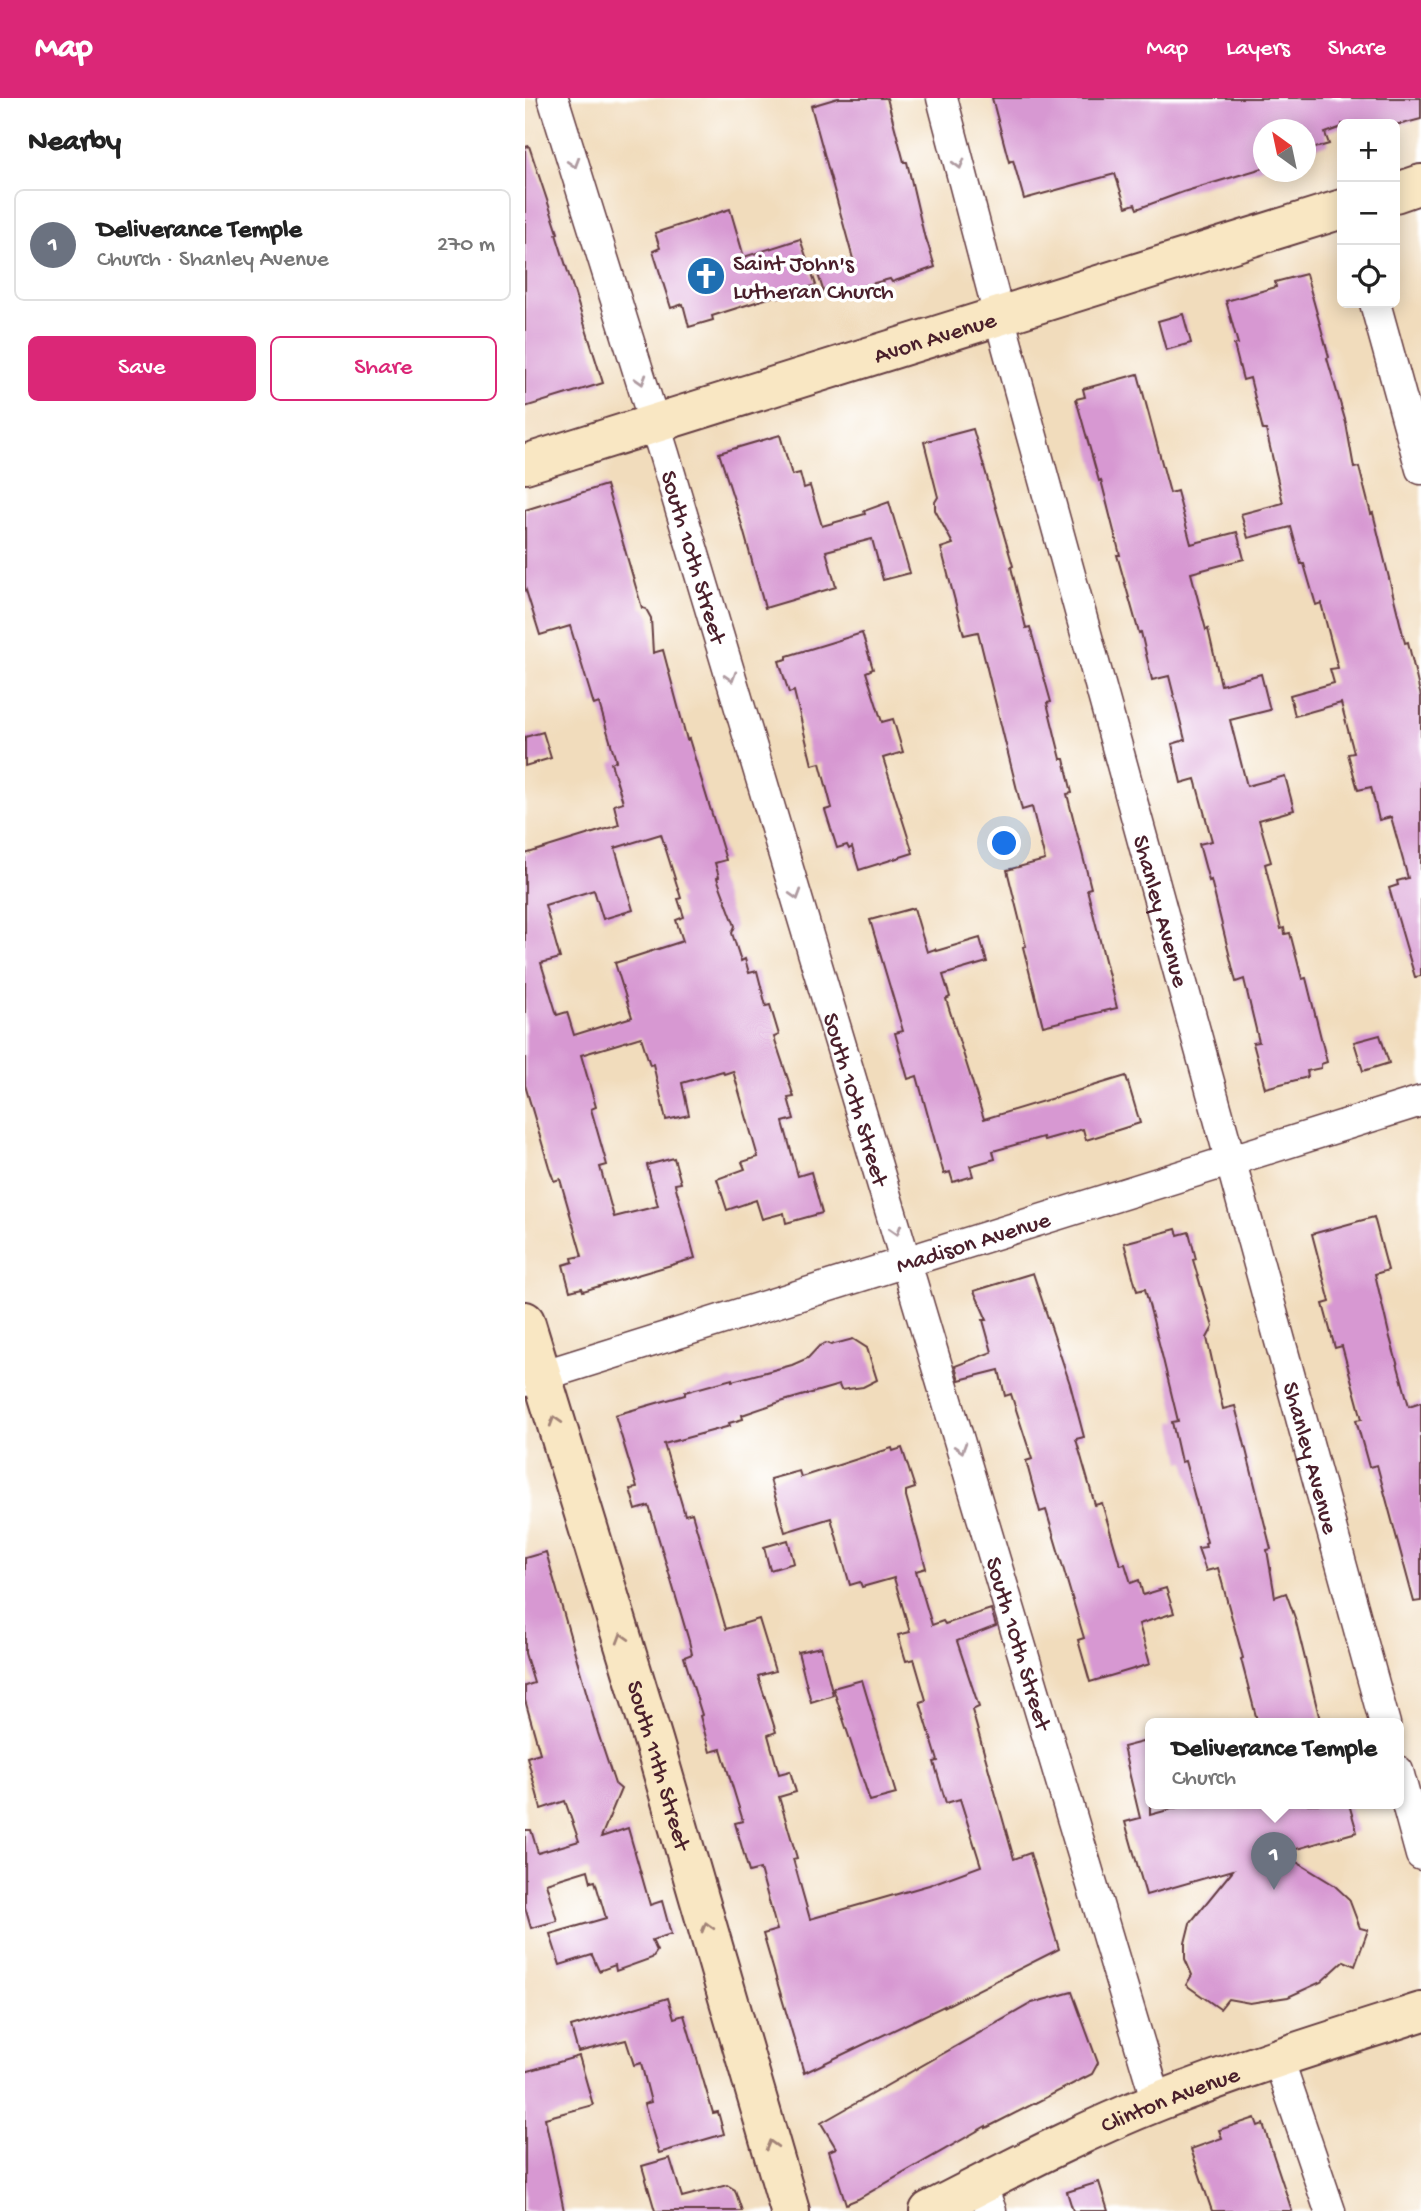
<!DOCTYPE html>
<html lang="en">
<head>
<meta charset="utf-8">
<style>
  body { margin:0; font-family:"Gochi Hand",sans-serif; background:#f2f2f2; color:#222 }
  .controls { position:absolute; right:21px; top:21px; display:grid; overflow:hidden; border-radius:10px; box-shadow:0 4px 18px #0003 }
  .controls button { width:63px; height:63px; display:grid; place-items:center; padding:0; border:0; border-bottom:2px solid #e0e0e0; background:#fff; color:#222; font:35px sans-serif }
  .compass { position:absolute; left:728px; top:21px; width:63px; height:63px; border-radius:50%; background:#fff; box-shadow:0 4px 18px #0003; rotate:327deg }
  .you { position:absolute; left:480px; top:746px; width:24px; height:24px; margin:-18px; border:5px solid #fff; border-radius:50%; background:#1a73e8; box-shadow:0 0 0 10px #1a73e833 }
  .badge { display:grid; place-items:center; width:46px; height:46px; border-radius:50%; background:#db2777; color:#fff; font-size:23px; font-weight:700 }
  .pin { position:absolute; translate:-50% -58px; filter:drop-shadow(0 2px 4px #0008) }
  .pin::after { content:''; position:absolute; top:37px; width:24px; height:21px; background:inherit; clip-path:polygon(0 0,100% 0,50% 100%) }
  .popup { position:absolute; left:620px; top:1620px; width:259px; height:91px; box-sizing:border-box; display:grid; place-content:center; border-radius:10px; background:#fff; filter:drop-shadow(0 2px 5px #0005); font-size:23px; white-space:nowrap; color:#767676 }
  .popup b { font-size:26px; color:#222 }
  .popup::after { content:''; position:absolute; left:50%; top:100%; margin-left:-14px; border:14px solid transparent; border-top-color:#fff }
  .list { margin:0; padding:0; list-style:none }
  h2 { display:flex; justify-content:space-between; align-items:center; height:91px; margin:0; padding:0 28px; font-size:30px }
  h2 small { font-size:23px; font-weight:400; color:#767676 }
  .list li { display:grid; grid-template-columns:46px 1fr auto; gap:21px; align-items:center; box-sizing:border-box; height:112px; margin:0 14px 14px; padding:0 14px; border:2px solid #e0e0e0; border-radius:10px }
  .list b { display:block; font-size:26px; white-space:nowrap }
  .list p { margin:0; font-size:23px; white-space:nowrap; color:#767676 }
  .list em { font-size:23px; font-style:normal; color:#767676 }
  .actions { display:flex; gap:14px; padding:21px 28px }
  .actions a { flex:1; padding:16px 0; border:2px solid #db2777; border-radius:10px; text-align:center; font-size:24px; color:#db2777 }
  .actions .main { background:#db2777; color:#fff }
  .icon { flex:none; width:38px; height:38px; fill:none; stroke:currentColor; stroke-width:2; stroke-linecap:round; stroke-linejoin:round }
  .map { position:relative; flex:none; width:896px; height:2113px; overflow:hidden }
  header { display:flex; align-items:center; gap:42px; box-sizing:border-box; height:98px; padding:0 35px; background:#db2777; color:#fff }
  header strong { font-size:33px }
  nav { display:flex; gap:38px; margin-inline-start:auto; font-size:24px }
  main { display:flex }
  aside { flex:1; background:#fff }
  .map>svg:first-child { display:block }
</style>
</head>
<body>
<header>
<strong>Map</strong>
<nav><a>Map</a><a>Layers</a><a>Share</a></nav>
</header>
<main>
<aside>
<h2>Nearby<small></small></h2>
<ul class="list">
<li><span class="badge" style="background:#6b7280">1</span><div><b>Deliverance Temple</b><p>Church · Shanley Avenue</p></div><em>270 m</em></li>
</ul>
<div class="actions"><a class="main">Save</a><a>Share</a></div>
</aside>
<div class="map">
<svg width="896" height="2113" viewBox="0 0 896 2113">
  <rect width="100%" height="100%" fill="#fff"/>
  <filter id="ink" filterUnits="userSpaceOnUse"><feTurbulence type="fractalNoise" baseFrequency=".0143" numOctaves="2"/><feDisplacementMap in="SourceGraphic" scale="14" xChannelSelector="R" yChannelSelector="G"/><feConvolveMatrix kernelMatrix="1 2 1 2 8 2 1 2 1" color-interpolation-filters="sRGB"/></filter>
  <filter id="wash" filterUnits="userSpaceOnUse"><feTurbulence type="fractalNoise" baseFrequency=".00686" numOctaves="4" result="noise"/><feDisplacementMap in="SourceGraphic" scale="28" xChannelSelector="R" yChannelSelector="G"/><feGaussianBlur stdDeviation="1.57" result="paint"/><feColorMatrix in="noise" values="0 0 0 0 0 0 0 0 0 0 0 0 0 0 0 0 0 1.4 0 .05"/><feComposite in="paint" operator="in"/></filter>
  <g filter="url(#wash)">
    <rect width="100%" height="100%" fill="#f1dcbc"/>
    <g id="blocks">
      <!-- building -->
      <g fill="#d798d2" fill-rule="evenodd">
        <polygon points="313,0 362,0 379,64 382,64 400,141 401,140 410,169 367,184 365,181 300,198 291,170 328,161 286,8"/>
        <polygon points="467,0 896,0 896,21 877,26 817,26 817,29 800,35 804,46 780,53 780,32 738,32 738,70 658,94 612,111 610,106 601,109 590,76 499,101 488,62 484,64"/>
        <polygon points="4,48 33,135 31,136 78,285 0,309 0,49"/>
        <polygon points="205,111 219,159 275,141 291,187 254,200 253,197 187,218 188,222 164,229 158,206 146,210 128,153 135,150 130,135"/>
        <polygon points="781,176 804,259 802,260 821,325 829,370 834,369 846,416 848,415 880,545 883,544 896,599 896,878 890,879 864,790 873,787 872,783 883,780 866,719 854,722 846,689 833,692 823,656 829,655 816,605 770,618 765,597 809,585 805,571 813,570 796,505 791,507 779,466 776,466 766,429 723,440 716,416 758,405 741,332 738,332 725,280 718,282 709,247 713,246 701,203 751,189 750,184"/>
        <polygon points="658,216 666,245 641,252 633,223"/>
        <polygon points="613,276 645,395 652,393 666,446 712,434 719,461 666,475 681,532 683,531 696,587 736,576 745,612 705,622 722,688 760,678 769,712 734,722 746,764 740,766 756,831 759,830 760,836 765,835 777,881 781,880 802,964 796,966 796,970 782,973 783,979 740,990 728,945 734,944 719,881 711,884 686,782 684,783 674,746 687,743 670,681 656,685 647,646 660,642 644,578 627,582 616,534 614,535 592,457 595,457 576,382 574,383 551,301 560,299 558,291"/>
        <polygon points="448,331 488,468 486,469 501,530 505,529 526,604 522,605 536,661 539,661 547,695 542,696 566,790 562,791 592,910 518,928 498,849 501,848 482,772 520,762 507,709 497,712 453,534 439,537 416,450 428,446 410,412 410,404 413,399 399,344"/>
        <polygon points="255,337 267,377 275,375 279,390 285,388 297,428 340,416 339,413 364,404 385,475 358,482 347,441 301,453 311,489 240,510 216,424 194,355"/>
        <path d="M81 387 117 510 121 511 126 520 128 555 138 552 162 642 164 641 201 762 190 765 194 779 192 780 210 828 207 835 216 863 220 861 224 875 232 873 241 908 245 907 254 937 249 939 269 999 263 1000 269 1021 258 1024 273 1078 286 1074 297 1115 261 1125 259 1115 237 1121 231 1102 202 1112 192 1081 220 1071 217 1064 233 1059 208 973 199 976 198 973 157 985 164 1017 141 1022 128 966 125 967 116 939 56 957 71 1009 66 1011 82 1067 75 1069 89 1119 133 1108 122 1067 149 1060 156 1085 150 1086 170 1160 58 1193 57 1190 45 1193 38 1167 48 1164 47 1160 57 1158 35 1081 29 1083 24 1069 0 987V756L94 727 89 707 98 704 86 665 91 663 74 605 69 607 45 528 15 537 0 489V412ZM136 736 156 800 153 801 159 819 151 822 158 843 90 865 107 919 49 937 42 914 32 917 16 865 35 860 20 807 69 792 78 821 108 812 90 750Z"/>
        <polygon points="337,535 348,571 341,574 357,624 368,621 378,654 358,660 388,755 334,772 327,749 324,751 322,747 312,750 300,712 307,710 295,665 287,667 269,593 264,595 254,563 262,561 262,558"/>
        <polygon points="18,634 26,660 0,668 0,639"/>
        <polygon points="389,810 402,854 410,851 411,853 455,840 462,864 418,877 425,899 421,901 459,1021 601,978 615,1025 561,1042 558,1031 519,1042 518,1039 468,1053 470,1061 445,1068 448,1078 428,1084 425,1074 419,1076 392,978 383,981 370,935 378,933 345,822"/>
        <polygon points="855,937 864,965 838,973 829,944"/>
        <polygon points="849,1119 863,1172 850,1176 864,1236 884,1308 896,1304 896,1503 889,1504 852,1367 844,1369 831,1322 837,1321 817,1248 810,1250 798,1206 805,1204 787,1136"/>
        <polygon points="651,1131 653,1137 664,1134 671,1161 668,1162 688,1229 682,1240 698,1311 710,1308 746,1451 742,1452 750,1499 761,1495 770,1520 796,1626 733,1626 716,1561 718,1560 693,1470 681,1473 673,1450 681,1449 680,1445 682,1444 660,1363 656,1364 647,1324 653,1323 638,1261 620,1191 612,1193 599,1145"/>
        <polygon points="508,1175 545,1286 559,1339 551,1341 570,1407 577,1405 595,1467 600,1466 606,1485 614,1482 618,1497 641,1490 649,1515 614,1526 625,1566 565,1584 553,1542 559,1540 521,1412 515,1414 501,1363 507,1361 486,1296 480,1298 474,1272 434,1282 430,1268 467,1254 458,1222 462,1222 449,1193"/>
        <polygon points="328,1241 342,1250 352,1282 338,1289 316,1292 314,1287 252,1305 217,1317 218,1321 204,1325 205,1328 139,1346 160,1417 167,1415 201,1531 234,1521 250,1573 233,1578 251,1634 243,1637 254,1676 265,1673 271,1694 254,1699 272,1760 268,1761 285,1821 404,1787 456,1768 435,1701 421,1705 409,1664 413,1663 395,1604 401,1602 389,1561 381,1563 373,1537 385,1534 369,1480 337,1489 335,1484 325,1487 306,1420 260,1434 245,1381 274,1373 276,1379 367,1350 368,1353 377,1350 390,1390 381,1393 381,1398 401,1470 391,1473 407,1527 418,1523 420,1526 466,1511 471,1528 432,1543 454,1609 447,1612 489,1761 505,1755 534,1851 419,1909 419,1908 279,1975 238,1836 252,1832 235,1771 224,1774 210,1725 218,1723 196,1651 185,1654 175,1618 177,1617 159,1559 167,1556 164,1543 124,1408 111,1412 105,1391 112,1390 90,1317 160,1297 160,1294 207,1281 207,1283 267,1267 283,1260 294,1248 301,1245 306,1247"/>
        <polygon points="263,1442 269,1465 245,1472 239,1449"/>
        <polygon points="21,1454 73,1635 90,1686 96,1691 76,1739 103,1730 125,1807 137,1803 146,1836 127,1842 132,1853 127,1860 91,1873 90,1867 74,1873 67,1857 35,1867 25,1836 81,1820 70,1783 66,1784 63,1772 21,1785 32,1823 6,1830 0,1809 0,1732 6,1732 13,1755 54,1743 40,1703 16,1711 2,1659 15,1655 0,1602 0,1588 9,1585 0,1555 0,1460"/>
        <polygon points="296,1549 308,1597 286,1604 273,1554"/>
        <polygon points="337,1582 371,1696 345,1703 308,1590"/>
        <polygon points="625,1642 625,1717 665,1706 824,1706 832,1734 757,1755 809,1787 824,1801 835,1830 843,1832 830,1868 819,1863 796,1884 763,1899 725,1905 703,1901 695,1911 661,1887 667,1877 660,1861 660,1845 665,1825 708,1772 621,1797 600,1724 615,1720 598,1649"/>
        <polygon points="547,1894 573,1965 567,1976 461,2030 461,2028 333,2101 321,2106 304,2053 311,2050 296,2025 507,1905"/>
        <polygon points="143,1900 149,1920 159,1917 188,2015 193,2014 199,2036 134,2055 119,2006 126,2004 116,1965 109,1967 101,1942 53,1954 46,1929"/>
        <polygon points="54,1958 68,2007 20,2020 39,2113 0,2113 0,1974"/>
        <polygon points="730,2020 733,2028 738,2026 767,2113 687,2113 666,2051 697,2040 694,2032"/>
        <polygon points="145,2060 157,2099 202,2087 210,2092 217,2113 130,2113 117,2068"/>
        <polygon points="574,2084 583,2113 548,2113 542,2094"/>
      </g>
    </g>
  </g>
  <g filter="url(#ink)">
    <use href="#blocks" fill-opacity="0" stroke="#633b41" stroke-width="2"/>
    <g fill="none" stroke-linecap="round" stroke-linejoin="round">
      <!-- street casing -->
      <g stroke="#633b41" stroke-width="33">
        <g id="street">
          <path id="s1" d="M28 0 139 356 632 2004"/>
          <path id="s2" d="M417 0 474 218 860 1626"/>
          <polyline points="850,205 896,371"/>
          <path id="s3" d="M0 1283 896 1003"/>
          <polyline points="873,1673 896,1757"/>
          <polyline points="753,1960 805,2113"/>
          <polyline points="456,2086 466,2113"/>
        </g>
      </g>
      <!-- secondary casing -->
      <g stroke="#633b41" stroke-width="42">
        <g id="secondary">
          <polyline points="870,95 896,86"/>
          <path id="s4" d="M0 366 817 111"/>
          <path id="s5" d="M0 1223 129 1645 265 2113"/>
          <path id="s6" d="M404 2113C480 2074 555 2034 634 2003 720 1969 808 1942 896 1914"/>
        </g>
      </g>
      <!-- street -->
      <use href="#street" stroke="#fff" stroke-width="30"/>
      <!-- secondary -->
      <use href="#secondary" stroke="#f9e7c3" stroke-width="38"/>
    </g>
    <!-- one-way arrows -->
    <defs><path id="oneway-chevron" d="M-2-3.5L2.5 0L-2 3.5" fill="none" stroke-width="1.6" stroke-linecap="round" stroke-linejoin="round" transform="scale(1.75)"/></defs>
    <g stroke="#ae9aa0">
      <use href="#oneway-chevron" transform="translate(49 65) rotate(73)"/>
      <use href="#oneway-chevron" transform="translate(434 66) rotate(75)"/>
      <use href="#oneway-chevron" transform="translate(116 282) rotate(73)"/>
      <use href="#oneway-chevron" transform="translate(206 579) rotate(73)"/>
      <use href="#oneway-chevron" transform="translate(271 797) rotate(73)"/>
      <use href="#oneway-chevron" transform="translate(371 1132) rotate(73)"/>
      <use href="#oneway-chevron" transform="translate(436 1350) rotate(73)"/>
    </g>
    <g stroke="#a28377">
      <use href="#oneway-chevron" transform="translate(30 1323) rotate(-107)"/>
      <use href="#oneway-chevron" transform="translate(97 1540) rotate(-107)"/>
      <use href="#oneway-chevron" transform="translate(182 1829) rotate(-106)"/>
      <use href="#oneway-chevron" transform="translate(246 2047) rotate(-106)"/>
    </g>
  </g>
  <!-- icons -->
  <defs>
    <g id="church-disc" transform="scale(2.0125)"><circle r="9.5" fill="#1f6fb2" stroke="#fff"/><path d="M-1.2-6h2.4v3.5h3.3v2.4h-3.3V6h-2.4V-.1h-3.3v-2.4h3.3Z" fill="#fff"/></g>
  </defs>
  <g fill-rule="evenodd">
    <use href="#church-disc" x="181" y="178"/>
  </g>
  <g text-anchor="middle" stroke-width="7" stroke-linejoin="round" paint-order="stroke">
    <!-- poi labels -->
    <g font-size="24" fill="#4a1f2b" stroke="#fff" text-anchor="start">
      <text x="208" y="172">Saint John's<tspan x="208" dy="28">Lutheran Church</tspan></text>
    </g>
    <!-- street labels -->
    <g font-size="24" fill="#4a1f2b" stroke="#fff">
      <text dy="8" stroke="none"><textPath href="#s4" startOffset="429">Avon Avenue</textPath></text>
      <text dy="8" stroke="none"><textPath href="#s1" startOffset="480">South 10th Street</textPath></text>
      <text dy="8" stroke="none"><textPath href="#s2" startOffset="842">Shanley Avenue</textPath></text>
      <text dy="8" stroke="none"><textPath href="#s1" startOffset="1046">South 10th Street</textPath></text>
      <text dy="8" stroke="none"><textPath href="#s3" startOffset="469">Madison Avenue</textPath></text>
      <text dy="8" stroke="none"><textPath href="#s2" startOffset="1409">Shanley Avenue</textPath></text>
      <text dy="8" stroke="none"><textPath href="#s1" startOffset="1614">South 10th Street</textPath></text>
      <text dy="8" stroke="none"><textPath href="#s5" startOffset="464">South 11th Street</textPath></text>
      <text dy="8" stroke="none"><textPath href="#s6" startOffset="266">Clinton Avenue</textPath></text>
    </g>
  </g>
</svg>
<div class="controls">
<button>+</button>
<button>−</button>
<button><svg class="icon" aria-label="locate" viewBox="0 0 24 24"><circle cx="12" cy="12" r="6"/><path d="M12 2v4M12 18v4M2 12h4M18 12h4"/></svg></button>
</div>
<svg class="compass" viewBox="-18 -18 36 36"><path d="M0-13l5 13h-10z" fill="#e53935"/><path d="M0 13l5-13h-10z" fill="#767676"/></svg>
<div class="you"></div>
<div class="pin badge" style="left:749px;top:1792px;background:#6b7280">1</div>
<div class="popup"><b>Deliverance Temple</b>Church</div>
</div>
</main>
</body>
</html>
